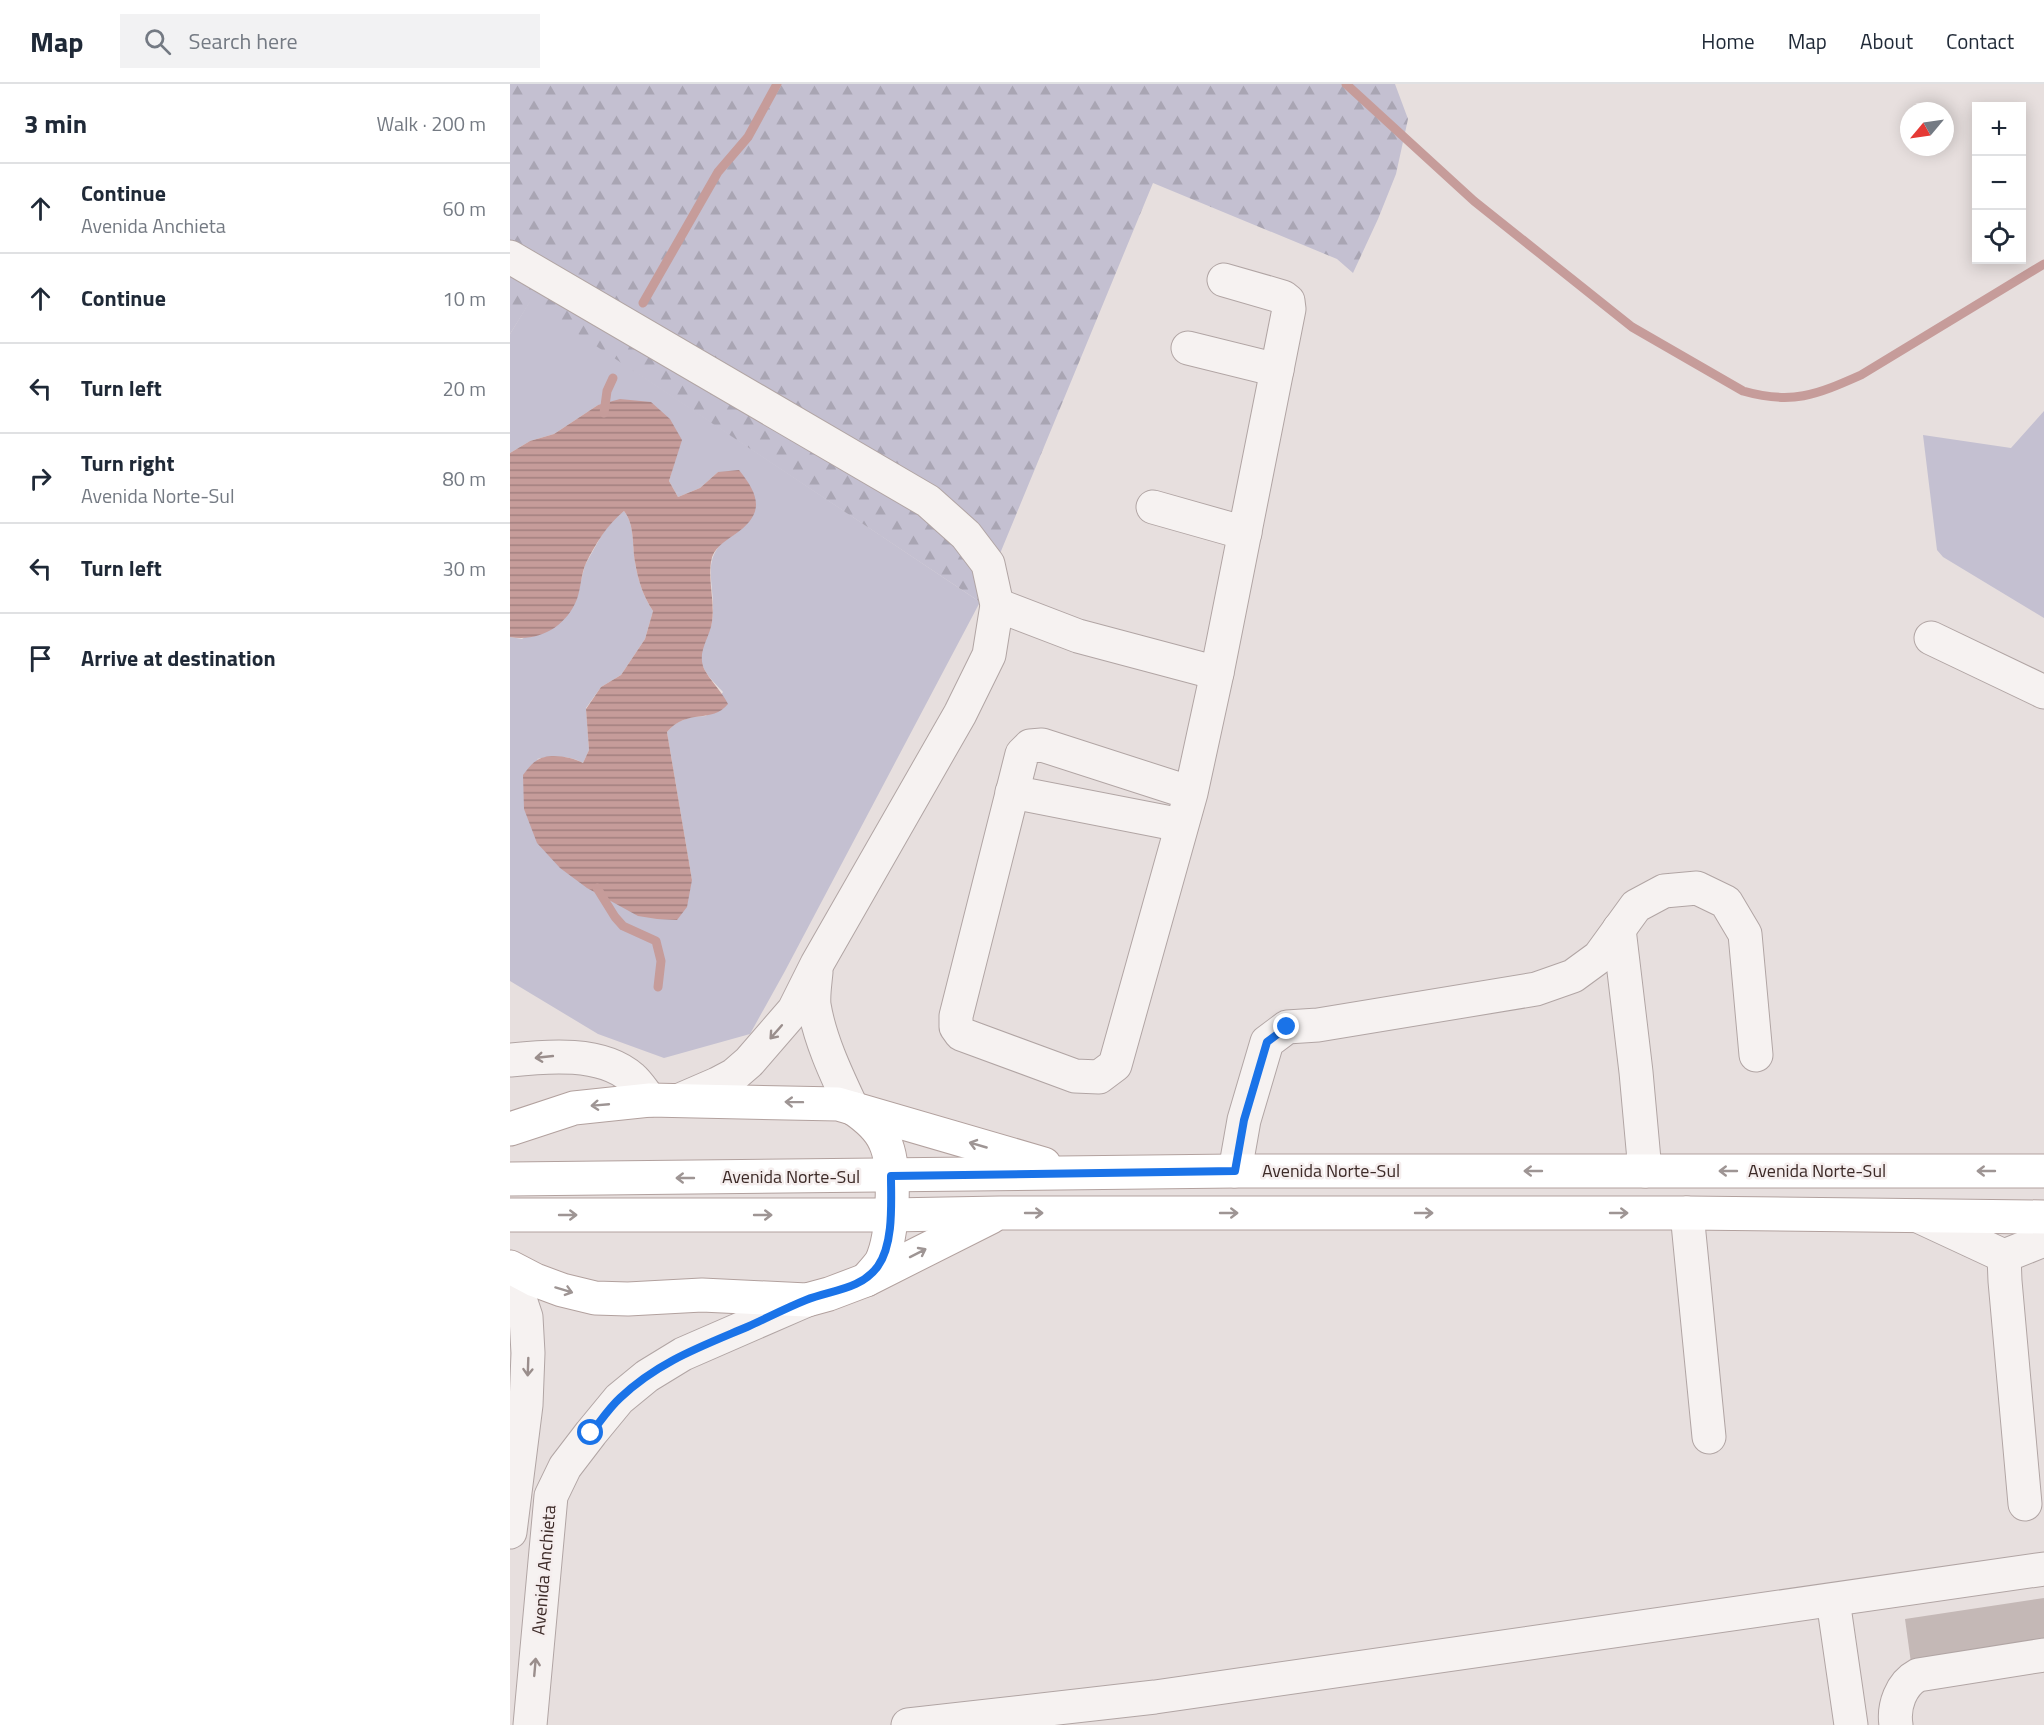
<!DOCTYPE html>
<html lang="en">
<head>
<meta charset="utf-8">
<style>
  body { margin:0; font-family:"Titillium Web",sans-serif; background:#f2f2f3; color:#1f2937 }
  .controls { position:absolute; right:18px; top:18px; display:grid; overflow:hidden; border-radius:0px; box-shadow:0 3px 15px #0003 }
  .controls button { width:54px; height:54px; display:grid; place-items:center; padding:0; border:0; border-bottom:2px solid #e0e1e3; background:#fff; color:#1f2937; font:30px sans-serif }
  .compass { position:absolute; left:1390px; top:18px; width:54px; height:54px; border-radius:50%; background:#fff; box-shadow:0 3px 15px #0003; rotate:241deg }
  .stop { position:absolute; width:18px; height:18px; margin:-14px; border:4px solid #1a73e8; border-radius:50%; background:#fff }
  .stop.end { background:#1a73e8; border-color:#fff; box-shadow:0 2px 6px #0008 }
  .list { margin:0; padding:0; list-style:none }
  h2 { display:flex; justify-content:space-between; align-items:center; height:78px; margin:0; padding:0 24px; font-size:26px }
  h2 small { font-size:20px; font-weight:400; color:#747a83 }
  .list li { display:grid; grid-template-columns:39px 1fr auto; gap:18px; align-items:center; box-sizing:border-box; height:90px; padding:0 24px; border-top:2px solid #e0e1e3 }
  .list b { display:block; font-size:22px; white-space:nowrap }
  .list p { margin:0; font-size:20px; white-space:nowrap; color:#747a83 }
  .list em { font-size:20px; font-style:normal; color:#747a83 }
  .icon { flex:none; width:33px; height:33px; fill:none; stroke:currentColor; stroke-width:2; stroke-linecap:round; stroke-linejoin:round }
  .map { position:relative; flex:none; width:1534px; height:1641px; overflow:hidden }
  header { display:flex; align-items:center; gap:36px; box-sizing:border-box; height:84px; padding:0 30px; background:#fff; border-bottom:2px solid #e0e1e3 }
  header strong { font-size:28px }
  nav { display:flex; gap:33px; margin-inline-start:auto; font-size:21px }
  .search { width:420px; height:54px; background:#f2f2f3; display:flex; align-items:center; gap:15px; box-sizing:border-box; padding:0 21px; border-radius:0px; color:#747a83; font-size:22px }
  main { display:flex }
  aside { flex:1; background:#fff }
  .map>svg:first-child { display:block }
</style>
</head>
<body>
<header>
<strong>Map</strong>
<div class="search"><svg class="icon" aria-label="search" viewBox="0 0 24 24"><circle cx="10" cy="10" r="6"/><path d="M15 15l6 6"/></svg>Search here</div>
<nav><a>Home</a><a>Map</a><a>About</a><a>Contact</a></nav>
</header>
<main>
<aside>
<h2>3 min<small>Walk · 200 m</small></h2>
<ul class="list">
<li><svg class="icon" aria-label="ahead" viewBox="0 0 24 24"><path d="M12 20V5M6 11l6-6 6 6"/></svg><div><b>Continue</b><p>Avenida Anchieta</p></div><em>60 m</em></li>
<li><svg class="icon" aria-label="ahead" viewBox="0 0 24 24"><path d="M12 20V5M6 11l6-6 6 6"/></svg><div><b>Continue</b></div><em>10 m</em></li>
<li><svg class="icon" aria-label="left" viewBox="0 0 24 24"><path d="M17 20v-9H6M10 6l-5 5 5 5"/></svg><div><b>Turn left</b></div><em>20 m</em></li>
<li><svg class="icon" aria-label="right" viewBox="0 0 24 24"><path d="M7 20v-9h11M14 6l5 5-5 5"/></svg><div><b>Turn right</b><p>Avenida Norte-Sul</p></div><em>80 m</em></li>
<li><svg class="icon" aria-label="left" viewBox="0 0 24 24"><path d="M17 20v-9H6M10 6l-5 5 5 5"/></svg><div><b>Turn left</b></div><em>30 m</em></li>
<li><svg class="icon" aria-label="arrive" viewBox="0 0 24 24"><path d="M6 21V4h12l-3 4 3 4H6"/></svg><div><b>Arrive at destination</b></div></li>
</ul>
</aside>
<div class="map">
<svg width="1534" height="1641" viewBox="0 0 1534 1641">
  <defs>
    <pattern id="forest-firs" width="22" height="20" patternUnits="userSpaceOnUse" patternTransform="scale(1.5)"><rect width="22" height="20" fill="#c4c0d1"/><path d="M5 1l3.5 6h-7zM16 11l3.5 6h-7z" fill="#a9a5b3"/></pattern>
    <pattern id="water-rules" width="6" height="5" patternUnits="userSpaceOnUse" patternTransform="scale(1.5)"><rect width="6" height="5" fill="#c69c9a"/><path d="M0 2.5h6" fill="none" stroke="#a27f7e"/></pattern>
  </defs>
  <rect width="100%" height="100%" fill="#e7dfde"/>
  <!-- grass -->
  <g fill="#c4c0d1">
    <path d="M20 217 470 518 275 887 240 950 154 974 88 950 0 897V553L12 555 66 516 75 481 98 440 114 427C125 441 122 460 125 478 128 496 133 512 143 527L135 555 111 591 91 603 76 624 79 666 73 679C59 671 43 672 27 675L182 796 157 648C168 635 179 633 196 632L213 608C204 598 191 587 191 573 190 562 200 549 202 538 208 501 185 472 225 450L208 388 190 404 168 413 159 397 171 356 88 321 44 350 20 357 0 369V250Z"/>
    <polygon points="1534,327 1534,534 1433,473 1427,466 1413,351 1501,364"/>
  </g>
  <!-- forest -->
  <polygon fill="url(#forest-firs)" points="0,0 885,0 898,35 886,90 868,135 843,189 827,175 643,99 470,518 20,218 0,250"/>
  <!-- water -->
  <path fill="url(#water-rules)" d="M110 315 141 318 160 335 172 356 159 397 168 413 190 404 208 388 229 386C250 412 255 430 224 451 214 458 203 464 201 478 198 497 205 518 202 538 200 553 188 566 193 582 196 592 212 607 218 620 202 640 177 624 157 648L182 796 177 823 167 836 147 835 128 832 77 804 50 784 27 759 14 725 13 691C17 686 21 680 26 677 38 668 61 673 73 679L79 666 76 625 91 603 111 591 135 555 143 527C133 512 128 496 125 478 122 461 125 441 114 427 97 441 86 459 76 479 71 490 71 504 67 515 56 543 29 558 0 553V369L20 357 44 350 88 321Z"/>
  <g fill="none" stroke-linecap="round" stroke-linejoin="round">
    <!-- stream -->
    <g stroke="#c69c9a" stroke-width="9">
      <path d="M836 0 964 117 1122 243 1233 307C1282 321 1306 311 1351 291L1534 180"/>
      <polyline points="133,219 208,88 238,53 267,0"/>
      <polyline points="94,329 97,307 103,294"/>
      <polyline points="87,804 105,833 113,842 146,857 151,877 148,903"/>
    </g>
  </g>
  <!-- building -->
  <polygon fill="#c4b8b6" points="1534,1514 1534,1560 1401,1579 1395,1535"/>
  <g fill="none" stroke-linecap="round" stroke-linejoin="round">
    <!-- minor casing -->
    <g stroke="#b1a5a4" stroke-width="35">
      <g id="minor">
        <polyline points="0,173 418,417 456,451 478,480 487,521 479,571 450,630 307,880 284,926 239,978 224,991 207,1000 170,1016"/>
        <polyline points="678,264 767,286"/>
        <polyline points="643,423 735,449"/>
        <polyline points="487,521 568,552 707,589"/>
        <polyline points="1421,554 1534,608"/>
        <polyline points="502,708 671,741"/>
        <polyline points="681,709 532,661 520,662 512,670 446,932 446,943 451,950 565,992 589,993 605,981 681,709 707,589 779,225 778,217 773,213 714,196"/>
        <polyline points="1109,845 1126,988 1135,1087"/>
        <path d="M306 888C305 899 303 911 304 921 310 957 327 992 342 1024"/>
        <path d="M0 976C37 972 92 967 122 994 129 1000 134 1009 140 1016"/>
        <polyline points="725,1087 734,1036 757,958 777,943 808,941 1026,905 1063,892 1089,873 1126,822 1154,807 1187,804 1216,818 1235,850 1246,971"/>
        <polyline points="1177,1129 1199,1353"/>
        <polyline points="1408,1132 1494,1172 1534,1156"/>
        <polyline points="1494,1172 1495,1197 1515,1420"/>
        <polyline points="0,1185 16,1233 18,1269 16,1321 0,1448"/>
        <polyline points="1323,1516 1341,1641"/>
        <polyline points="20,1641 41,1412 55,1383 81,1349 109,1315 137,1292 173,1270 297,1216"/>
        <polyline points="398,1641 645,1613 1534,1485"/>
        <path d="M1386 1641C1383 1622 1391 1600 1408 1591L1534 1571"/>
      </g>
    </g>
    <!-- major casing -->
    <g stroke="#b2a19e" stroke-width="35">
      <g id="major">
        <path d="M344 1025C357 1034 369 1044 375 1058 387 1084 383 1153 371 1178 367 1184 361 1190 356 1196"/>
        <polyline points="0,1045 64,1024 140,1016 328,1020 534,1080"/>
        <polyline points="0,1095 725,1087 1534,1087"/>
        <polyline points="0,1131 381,1131 490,1129 1177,1129 1534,1133"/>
        <polyline points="0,1183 25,1196 52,1206 85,1214 118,1215 192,1211 297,1216 319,1210 356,1196 481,1133"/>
      </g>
    </g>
    <!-- minor -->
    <use href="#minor" stroke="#f6f2f1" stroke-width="33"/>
    <!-- major -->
    <use href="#major" stroke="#fff" stroke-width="33"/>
  </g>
  <!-- one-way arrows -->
  <defs><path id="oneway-shaft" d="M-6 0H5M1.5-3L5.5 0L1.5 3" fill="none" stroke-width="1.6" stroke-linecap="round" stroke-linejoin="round" transform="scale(1.5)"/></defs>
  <g stroke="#9a8e8c">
    <use href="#oneway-shaft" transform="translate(266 948) rotate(131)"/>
    <use href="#oneway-shaft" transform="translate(34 973) rotate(174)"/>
    <use href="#oneway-shaft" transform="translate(18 1283) rotate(92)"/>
    <use href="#oneway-shaft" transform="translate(25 1583) rotate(-85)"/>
  </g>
  <g stroke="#9e9594">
    <use href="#oneway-shaft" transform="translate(284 1018) rotate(-179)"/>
    <use href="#oneway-shaft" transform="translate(90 1021) rotate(175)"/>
    <use href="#oneway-shaft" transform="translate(468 1061) rotate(-164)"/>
    <use href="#oneway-shaft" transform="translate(1023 1087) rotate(180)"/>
    <use href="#oneway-shaft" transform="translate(1218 1087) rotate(180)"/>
    <use href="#oneway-shaft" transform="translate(1476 1087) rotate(180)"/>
    <use href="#oneway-shaft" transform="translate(175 1094) rotate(180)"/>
    <use href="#oneway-shaft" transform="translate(524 1129)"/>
    <use href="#oneway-shaft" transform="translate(719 1129)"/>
    <use href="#oneway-shaft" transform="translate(914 1129)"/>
    <use href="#oneway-shaft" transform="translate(1109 1129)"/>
    <use href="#oneway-shaft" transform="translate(58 1131)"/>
    <use href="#oneway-shaft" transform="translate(253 1131)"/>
    <use href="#oneway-shaft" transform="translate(408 1169) rotate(-27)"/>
    <use href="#oneway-shaft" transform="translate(54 1206) rotate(17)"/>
  </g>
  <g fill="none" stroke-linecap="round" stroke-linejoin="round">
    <!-- route -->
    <path stroke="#1a73e8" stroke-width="8" d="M81 1349C90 1338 99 1324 110 1314 148 1278 190 1263 237 1243 257 1234 276 1224 296 1216 321 1206 351 1206 368 1182 384 1159 381 1118 381 1092L725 1087 734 1036 757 958 777 943"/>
  </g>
  <g text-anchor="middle" stroke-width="5" stroke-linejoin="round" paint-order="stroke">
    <!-- street labels -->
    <g font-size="18" fill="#3d2b28" stroke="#f5eeee">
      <text x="821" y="1093">Avenida Norte-Sul</text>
      <text x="1307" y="1093">Avenida Norte-Sul</text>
      <text x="281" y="1099">Avenida Norte-Sul</text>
      <text transform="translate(34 1486) rotate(-85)" y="6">Avenida Anchieta</text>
    </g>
  </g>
</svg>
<div class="controls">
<button>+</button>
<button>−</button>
<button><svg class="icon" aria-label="locate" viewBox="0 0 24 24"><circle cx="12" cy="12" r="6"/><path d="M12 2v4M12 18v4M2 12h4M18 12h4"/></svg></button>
</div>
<svg class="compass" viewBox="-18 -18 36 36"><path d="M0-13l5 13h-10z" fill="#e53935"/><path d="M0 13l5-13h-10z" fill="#747a83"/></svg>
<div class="stop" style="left:81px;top:1349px"></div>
<div class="stop end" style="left:777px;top:943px"></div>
</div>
</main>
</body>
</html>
